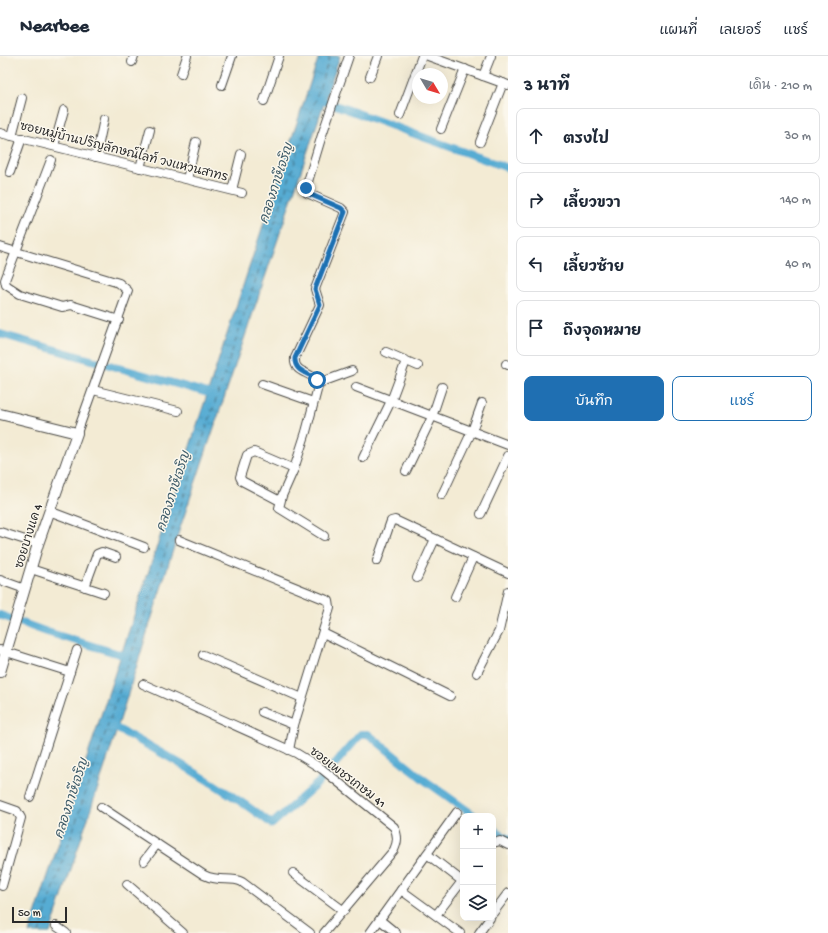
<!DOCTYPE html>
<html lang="th">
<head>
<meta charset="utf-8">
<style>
  body { margin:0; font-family:"Gochi Hand","Playpen Sans Thai",sans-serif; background:#f6f6f7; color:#1f2937 }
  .controls { position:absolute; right:12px; bottom:12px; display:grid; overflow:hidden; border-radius:8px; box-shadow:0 4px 16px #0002 }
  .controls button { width:36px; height:36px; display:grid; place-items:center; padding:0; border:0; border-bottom:1px solid #e0e1e3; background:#fff; color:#1f2937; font:20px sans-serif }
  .compass { position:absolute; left:412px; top:12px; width:36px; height:36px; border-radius:50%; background:#fff; box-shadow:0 4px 16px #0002; rotate:128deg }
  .scale { position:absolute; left:12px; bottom:10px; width:55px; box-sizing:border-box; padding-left:4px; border:2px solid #2b2b2b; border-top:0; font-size:11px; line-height:14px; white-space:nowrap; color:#2b2b2b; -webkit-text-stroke:3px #fbf7ec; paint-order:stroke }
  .stop { position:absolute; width:12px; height:12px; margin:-9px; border:3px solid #1f6fb2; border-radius:50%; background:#fff }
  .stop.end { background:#1f6fb2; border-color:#fff; box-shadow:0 1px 4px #0008 }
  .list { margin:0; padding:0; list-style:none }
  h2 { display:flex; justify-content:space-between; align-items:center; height:52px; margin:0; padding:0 16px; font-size:17px }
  h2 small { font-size:13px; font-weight:400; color:#747a83 }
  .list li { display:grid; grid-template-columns:26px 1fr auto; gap:12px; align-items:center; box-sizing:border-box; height:56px; margin:0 8px 8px; padding:0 8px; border:1px solid #e0e1e3; border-radius:8px }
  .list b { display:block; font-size:15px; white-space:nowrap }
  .list em { font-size:13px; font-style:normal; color:#747a83 }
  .actions { display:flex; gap:8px; padding:12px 16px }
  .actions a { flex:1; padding:9px 0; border:1px solid #1f6fb2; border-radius:8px; text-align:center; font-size:14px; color:#1f6fb2 }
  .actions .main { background:#1f6fb2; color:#fff }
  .icon { flex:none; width:22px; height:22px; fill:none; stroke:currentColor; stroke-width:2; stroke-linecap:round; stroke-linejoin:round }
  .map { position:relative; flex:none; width:508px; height:877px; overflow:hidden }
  header { display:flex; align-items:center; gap:24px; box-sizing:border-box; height:56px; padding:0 20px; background:#fff; border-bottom:1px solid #e0e1e3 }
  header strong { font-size:19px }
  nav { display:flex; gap:22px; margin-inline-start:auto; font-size:14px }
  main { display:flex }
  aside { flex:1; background:#fff }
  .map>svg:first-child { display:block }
</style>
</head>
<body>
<header>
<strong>Nearbee</strong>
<nav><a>แผนที่</a><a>เลเยอร์</a><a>แชร์</a></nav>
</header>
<main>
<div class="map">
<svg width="508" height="877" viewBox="0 0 508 877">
  <defs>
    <pattern id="water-ripples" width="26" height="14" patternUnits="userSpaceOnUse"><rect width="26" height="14" fill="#56acd3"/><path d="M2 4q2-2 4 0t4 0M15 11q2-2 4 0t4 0" fill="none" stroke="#478cab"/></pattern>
  </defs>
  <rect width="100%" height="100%" fill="#fbf7ec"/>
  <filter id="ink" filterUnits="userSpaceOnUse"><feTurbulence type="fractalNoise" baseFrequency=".025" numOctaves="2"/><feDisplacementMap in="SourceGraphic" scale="8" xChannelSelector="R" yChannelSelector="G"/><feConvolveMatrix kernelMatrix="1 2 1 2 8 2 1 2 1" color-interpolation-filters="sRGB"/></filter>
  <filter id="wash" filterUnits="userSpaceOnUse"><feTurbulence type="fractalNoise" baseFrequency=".012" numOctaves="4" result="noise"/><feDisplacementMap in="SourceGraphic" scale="16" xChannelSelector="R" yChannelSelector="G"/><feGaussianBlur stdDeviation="0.9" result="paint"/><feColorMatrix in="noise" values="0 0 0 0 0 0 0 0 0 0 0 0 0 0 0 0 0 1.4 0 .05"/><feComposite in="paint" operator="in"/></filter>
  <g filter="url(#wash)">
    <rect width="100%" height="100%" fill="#f3ebd4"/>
    <!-- water -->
    <polygon fill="url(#water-ripples)" stroke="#406c7f" points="319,0 340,0 177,481 113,686 50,877 29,877"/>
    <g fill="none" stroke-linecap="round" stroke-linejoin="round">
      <!-- canal -->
      <g stroke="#56acd3" stroke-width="8">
        <polyline points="316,42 508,112"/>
        <polyline points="0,278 215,339"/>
        <polyline points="0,559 47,576 129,601"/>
        <path d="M108 668C165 698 220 729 272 768L319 726 361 678H368L423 723 475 760"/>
        <polyline points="493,773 508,783"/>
      </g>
      <!-- ferry -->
      <polyline stroke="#3a5866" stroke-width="1" stroke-dasharray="5 4" stroke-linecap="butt" points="39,877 330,0"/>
    </g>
  </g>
  <g filter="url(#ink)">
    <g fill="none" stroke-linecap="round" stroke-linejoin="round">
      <!-- minor casing -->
      <g stroke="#494844" stroke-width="10">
        <g id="minor">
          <polyline points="428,0 508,29"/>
          <polyline points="132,6 134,0"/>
          <polyline points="181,18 187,0"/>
          <polyline points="483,20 491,0"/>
          <polyline points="370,21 378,0"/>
          <polyline points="222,29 232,0"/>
          <polyline points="264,45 279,0"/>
          <polyline points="400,59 422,0"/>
          <polyline points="441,73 465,13"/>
          <polyline points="0,77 242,137"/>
          <polyline points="12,80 22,42"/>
          <polyline points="480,86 503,27"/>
          <polyline points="54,90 64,54"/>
          <polyline points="96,101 104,63"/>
          <polyline points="51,104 5,224 6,229 20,238 62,251 71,249 119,264"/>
          <polyline points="140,112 150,74"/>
          <polyline points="10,116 22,82"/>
          <polyline points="187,123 196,86"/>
          <polyline points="232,134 241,98"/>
          <polyline points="0,191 119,227 128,235 77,377"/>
          <polyline points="386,296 418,310"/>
          <polyline points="506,308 508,309"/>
          <polyline points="319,327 352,315"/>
          <polyline points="262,328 313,346"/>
          <polyline points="356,331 508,389"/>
          <polyline points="93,334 178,355"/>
          <polyline points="363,402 391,345 406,305"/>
          <polyline points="406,415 432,361 442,331"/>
          <polyline points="442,439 472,375 482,347"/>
          <polyline points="280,445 242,425 240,421 247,399 254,396 294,413"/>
          <polyline points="49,455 144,491"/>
          <polyline points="481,458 508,400"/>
          <polyline points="0,476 38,488"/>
          <path d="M324 480 279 452 282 440 294 413 306 376 319 327C312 315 293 318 295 302L320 249 315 233 345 156 341 152 307 137 306 132 322 79 349 0"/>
          <polyline points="179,484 329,545 330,552 294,669 289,694"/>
          <polyline points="377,505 391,465 395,464 508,517"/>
          <polyline points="31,513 104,537"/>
          <polyline points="417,522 435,483"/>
          <polyline points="0,524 25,533"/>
          <polyline points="85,531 97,498 102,496 116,501"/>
          <polyline points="455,541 473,501"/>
          <polyline points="323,577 450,640"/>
          <polyline points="0,594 70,616"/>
          <polyline points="203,599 302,642"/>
          <polyline points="477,617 499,575 508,535"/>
          <path d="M143 628 296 697 322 713 394 771C398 780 398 785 394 794L324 877"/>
          <polyline points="262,656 294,669"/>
          <polyline points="30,741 77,594"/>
          <polyline points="0,749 17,755 21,762 2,830"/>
          <path d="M101 751 204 819C220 827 230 820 242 826L310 877"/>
          <polyline points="493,787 500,785 508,789"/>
          <polyline points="427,798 462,825"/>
          <polyline points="144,805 157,788"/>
          <polyline points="293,817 344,855"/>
          <polyline points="127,828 183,877"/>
          <polyline points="401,834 460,877"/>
          <polyline points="493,857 508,837"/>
          <polyline points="436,859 463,824"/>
          <polyline points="380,864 396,877"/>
          <polyline points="56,870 66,877"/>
          <polyline points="370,877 457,756"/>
          <polyline points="479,877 490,862"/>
        </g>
      </g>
      <!-- tertiary casing -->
      <g stroke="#494844" stroke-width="12">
        <polyline id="tertiary" points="0,358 77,377 38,488 0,616"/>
      </g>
      <!-- minor -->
      <use href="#minor" stroke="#fff" stroke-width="8"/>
      <!-- tertiary -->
      <use href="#tertiary" stroke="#fff" stroke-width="10"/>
    </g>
  </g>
  <g fill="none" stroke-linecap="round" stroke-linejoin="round" filter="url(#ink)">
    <!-- route -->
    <path stroke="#1f6fb2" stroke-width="5" d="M306 132 307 137 341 152 345 156 315 233 320 249 295 302C294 316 308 316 317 324"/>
  </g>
  <g text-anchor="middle" stroke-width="3" stroke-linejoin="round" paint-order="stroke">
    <!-- street labels -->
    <g font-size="12" fill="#2b2b2b" stroke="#fbf7ec">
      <text transform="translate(124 95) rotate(14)" y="4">ซอยหมู่บ้านปริญลักษณ์ไลท์ วงแหวนสาทร</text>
      <text transform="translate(28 480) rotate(-73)" y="4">ซอยบางแค 4</text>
      <text transform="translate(348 721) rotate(37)" y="4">ซอยเพชรเกษม 41</text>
    </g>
    <!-- water labels -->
    <g font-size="13" font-style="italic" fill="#3a5866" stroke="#fbf7ec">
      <text transform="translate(275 127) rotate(-72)" y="5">คลองภาษีเจริญ</text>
      <text transform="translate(172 435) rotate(-72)" y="5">คลองภาษีเจริญ</text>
      <text transform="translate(70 742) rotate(-72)" y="5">คลองภาษีเจริญ</text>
    </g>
  </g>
</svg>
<div class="controls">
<button>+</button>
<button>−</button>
<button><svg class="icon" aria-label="layers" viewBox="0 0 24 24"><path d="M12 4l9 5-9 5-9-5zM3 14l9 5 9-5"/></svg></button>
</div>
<svg class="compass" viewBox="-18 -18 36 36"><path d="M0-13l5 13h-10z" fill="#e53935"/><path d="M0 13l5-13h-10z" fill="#747a83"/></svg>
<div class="scale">50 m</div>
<div class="stop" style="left:317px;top:324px"></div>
<div class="stop end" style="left:306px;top:132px"></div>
</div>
<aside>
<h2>3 นาที<small>เดิน · 210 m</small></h2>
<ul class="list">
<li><svg class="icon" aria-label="ahead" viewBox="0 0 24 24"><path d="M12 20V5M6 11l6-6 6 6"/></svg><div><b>ตรงไป</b></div><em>30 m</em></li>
<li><svg class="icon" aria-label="right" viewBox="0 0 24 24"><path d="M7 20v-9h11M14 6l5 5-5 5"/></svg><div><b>เลี้ยวขวา</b></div><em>140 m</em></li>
<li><svg class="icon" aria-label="left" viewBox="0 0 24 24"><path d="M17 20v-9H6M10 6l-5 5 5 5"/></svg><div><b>เลี้ยวซ้าย</b></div><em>40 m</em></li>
<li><svg class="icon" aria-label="arrive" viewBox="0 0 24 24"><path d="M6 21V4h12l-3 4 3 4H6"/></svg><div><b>ถึงจุดหมาย</b></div></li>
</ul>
<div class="actions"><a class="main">บันทึก</a><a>แชร์</a></div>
</aside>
</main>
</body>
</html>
